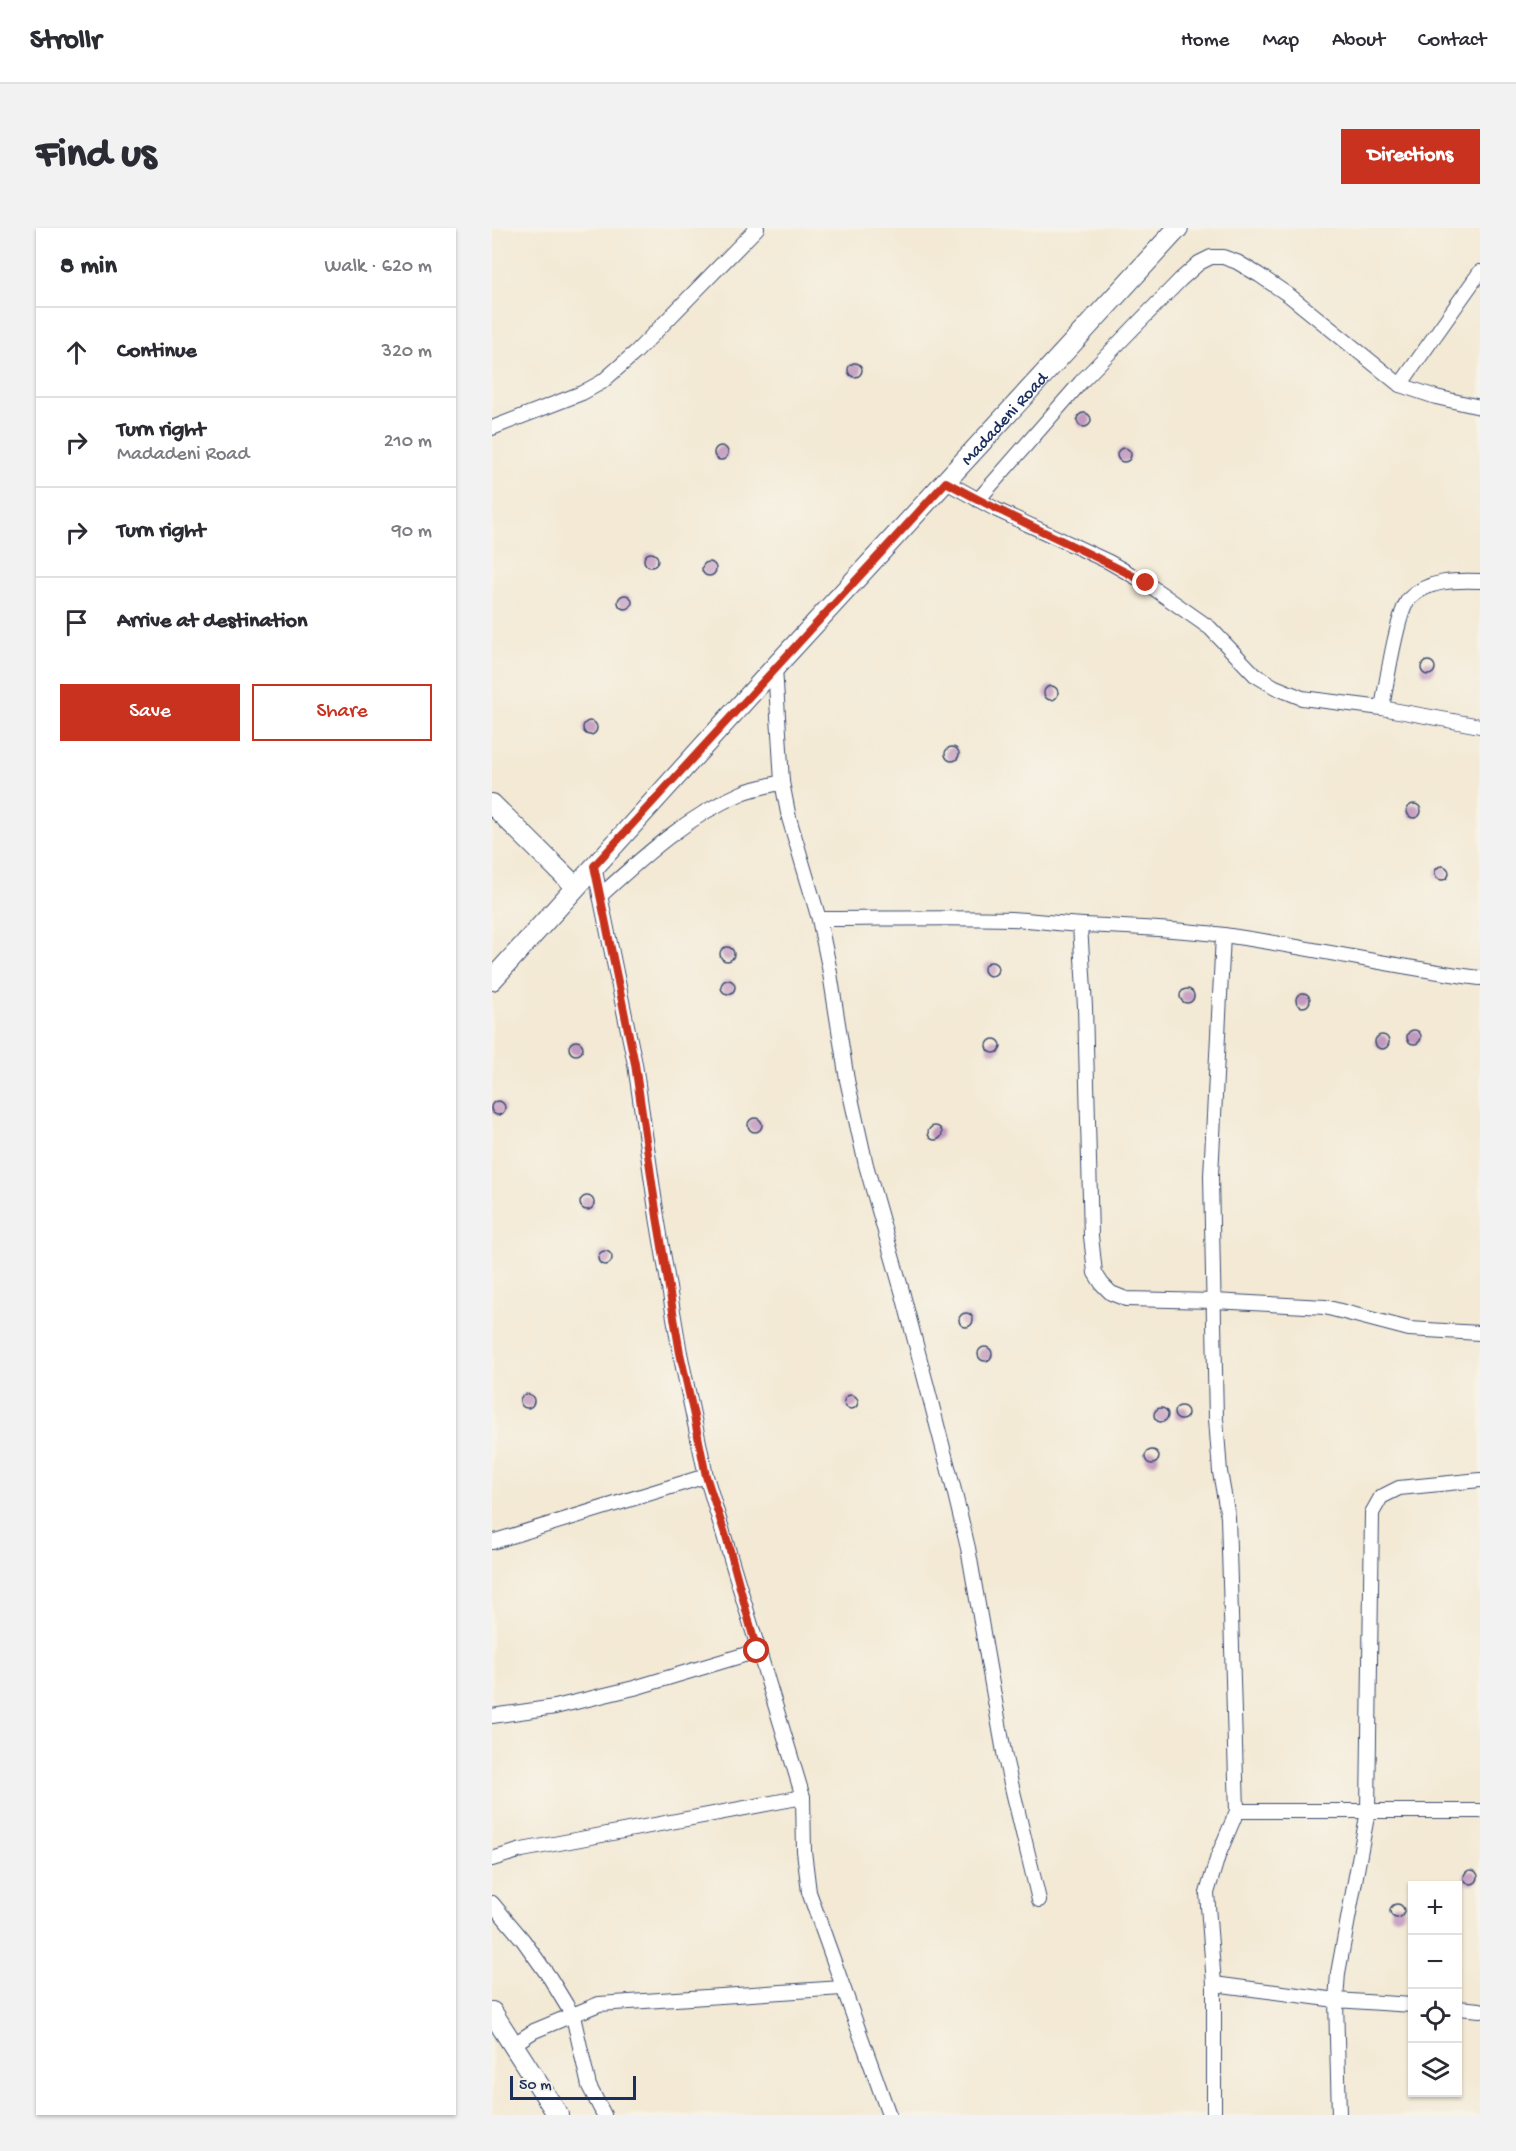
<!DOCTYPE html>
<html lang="en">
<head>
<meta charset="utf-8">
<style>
  body { margin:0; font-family:"Gochi Hand",sans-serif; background:#f2f2f3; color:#2b2b33 }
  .controls { position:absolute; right:18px; bottom:18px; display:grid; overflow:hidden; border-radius:0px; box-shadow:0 2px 4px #0004 }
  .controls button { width:54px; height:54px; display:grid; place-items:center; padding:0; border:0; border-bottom:2px solid #e1e1e2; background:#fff; color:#2b2b33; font:30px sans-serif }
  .scale { position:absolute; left:18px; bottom:15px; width:126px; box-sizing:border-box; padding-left:6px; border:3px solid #1b2f5e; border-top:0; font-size:16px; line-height:21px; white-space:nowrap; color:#1b2f5e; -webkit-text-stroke:4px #f7f3e8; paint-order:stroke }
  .stop { position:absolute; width:18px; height:18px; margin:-14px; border:4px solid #c8321e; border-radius:50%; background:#fff }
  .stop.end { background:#c8321e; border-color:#fff; box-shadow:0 2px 6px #0008 }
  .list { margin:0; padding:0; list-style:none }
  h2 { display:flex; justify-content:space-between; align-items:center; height:78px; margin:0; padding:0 24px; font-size:26px }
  h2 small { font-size:20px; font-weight:400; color:#7c7c81 }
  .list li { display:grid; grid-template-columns:39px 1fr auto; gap:18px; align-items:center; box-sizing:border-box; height:90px; padding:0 24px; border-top:2px solid #e1e1e2 }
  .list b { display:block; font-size:22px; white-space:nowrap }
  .list p { margin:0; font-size:20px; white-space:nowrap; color:#7c7c81 }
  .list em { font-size:20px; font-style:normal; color:#7c7c81 }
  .actions { display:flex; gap:12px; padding:18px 24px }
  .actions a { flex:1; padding:14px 0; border:2px solid #c8321e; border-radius:0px; text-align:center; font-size:21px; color:#c8321e }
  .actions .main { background:#c8321e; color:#fff }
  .icon { flex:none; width:33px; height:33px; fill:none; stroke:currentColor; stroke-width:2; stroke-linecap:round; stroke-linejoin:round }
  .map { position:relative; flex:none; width:988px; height:1887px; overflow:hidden; border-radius:0px }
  header { display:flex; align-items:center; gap:36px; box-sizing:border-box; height:84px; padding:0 30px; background:#fff; border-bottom:2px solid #e1e1e2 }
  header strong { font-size:28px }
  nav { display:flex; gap:33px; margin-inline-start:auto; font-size:21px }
  .intro { display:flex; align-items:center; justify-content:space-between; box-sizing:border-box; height:144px; padding:0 36px }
  h1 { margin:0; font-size:42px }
  .button { padding:15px 27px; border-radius:0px; background:#c8321e; color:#fff; font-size:21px; font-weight:700 }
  main { display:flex; gap:36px; padding:0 36px }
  aside { flex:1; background:#fff; border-radius:0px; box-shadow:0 2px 4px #0004 }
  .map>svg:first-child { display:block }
</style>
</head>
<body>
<header>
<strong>Strollr</strong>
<nav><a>Home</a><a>Map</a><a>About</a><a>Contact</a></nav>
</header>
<div class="intro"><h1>Find us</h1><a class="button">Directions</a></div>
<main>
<aside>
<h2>8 min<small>Walk · 620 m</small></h2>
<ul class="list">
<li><svg class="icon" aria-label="ahead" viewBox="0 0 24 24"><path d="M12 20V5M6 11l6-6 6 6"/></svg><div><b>Continue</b></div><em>320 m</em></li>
<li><svg class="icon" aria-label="right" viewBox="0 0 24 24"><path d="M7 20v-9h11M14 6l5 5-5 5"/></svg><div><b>Turn right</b><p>Madadeni Road</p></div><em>210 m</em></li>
<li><svg class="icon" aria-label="right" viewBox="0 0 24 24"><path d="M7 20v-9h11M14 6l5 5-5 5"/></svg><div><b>Turn right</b></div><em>90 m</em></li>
<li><svg class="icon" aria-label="arrive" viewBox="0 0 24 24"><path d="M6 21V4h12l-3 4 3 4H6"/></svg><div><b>Arrive at destination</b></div></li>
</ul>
<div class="actions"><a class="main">Save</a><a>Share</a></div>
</aside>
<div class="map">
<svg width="988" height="1887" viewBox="0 0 988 1887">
  <rect width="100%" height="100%" fill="#f7f3e8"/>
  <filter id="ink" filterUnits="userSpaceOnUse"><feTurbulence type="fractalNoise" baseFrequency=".0167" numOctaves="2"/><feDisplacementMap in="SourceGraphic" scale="12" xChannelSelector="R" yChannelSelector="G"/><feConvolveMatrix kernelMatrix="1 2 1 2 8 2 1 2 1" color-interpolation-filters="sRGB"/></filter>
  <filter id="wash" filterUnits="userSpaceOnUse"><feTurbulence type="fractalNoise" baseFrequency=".008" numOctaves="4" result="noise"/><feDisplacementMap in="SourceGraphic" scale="24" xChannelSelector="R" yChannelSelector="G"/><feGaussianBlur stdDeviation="1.35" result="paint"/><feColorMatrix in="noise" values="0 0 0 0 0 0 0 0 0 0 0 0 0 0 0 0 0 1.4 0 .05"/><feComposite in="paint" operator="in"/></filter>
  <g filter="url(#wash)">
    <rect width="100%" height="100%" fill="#f3e9d4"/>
    <g id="blocks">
      <!-- building -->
      <g fill="#c29abf">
        <circle cx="363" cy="142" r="7"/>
        <circle cx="592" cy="192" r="7"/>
        <circle cx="229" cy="225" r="7"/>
        <circle cx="632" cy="227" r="7"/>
        <circle cx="159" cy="332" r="7"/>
        <circle cx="217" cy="341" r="7"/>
        <circle cx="133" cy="374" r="7"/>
        <circle cx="936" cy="440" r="7"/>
        <circle cx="559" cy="465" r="7"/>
        <circle cx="98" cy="500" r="7"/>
        <circle cx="460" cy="526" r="7"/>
        <circle cx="922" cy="583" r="7"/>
        <circle cx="950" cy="645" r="7"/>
        <circle cx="235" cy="726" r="7"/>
        <circle cx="499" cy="741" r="7"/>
        <circle cx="236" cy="759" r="7"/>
        <circle cx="695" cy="768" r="7"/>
        <circle cx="811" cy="772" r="7"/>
        <circle cx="922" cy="809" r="7"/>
        <circle cx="890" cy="814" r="7"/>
        <circle cx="502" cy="818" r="7"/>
        <circle cx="84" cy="820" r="7"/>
        <circle cx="6" cy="880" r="7"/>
        <circle cx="263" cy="897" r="7"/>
        <circle cx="443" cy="905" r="7"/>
        <circle cx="95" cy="975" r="7"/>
        <circle cx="113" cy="1030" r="7"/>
        <circle cx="474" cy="1092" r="7"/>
        <circle cx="493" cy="1126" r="7"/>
        <circle cx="35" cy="1173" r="7"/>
        <circle cx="359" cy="1174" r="7"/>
        <circle cx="689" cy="1185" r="7"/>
        <circle cx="669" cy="1187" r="7"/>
        <circle cx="660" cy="1229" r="7"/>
        <circle cx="979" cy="1649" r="7"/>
        <circle cx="905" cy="1683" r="7"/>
      </g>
    </g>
  </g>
  <g filter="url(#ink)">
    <use href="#blocks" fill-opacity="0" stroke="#3b4b70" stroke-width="1.5"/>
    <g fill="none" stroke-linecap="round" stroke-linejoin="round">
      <!-- street casing -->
      <g stroke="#3b4b70" stroke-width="16">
        <g id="street">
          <polyline points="908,157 988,44"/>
          <polyline points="0,200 90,165 110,154 144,124 265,0"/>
          <polyline points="454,254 505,282 617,334 654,355 718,400 763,447 783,459 810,470 890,480 988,498"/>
          <polyline points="486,272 589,154 688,52 707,35 719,29 731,29 745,34 767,47 798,68 908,157 944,169 988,179"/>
          <polyline points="283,439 290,554 297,590 327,691 337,739 355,852 374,937 410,1063 463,1266 476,1320 513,1530 547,1672"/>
          <path d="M890 480C894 458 905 384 917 371 935 352 964 352 988 353"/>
          <polyline points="102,638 143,836 165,989 188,1125 214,1248 311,1569 312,1623 317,1664 397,1887"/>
          <path d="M108 668C152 628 194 589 250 565 262 560 277 558 290 554"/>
          <path d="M327 691C391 691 455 689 519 691 543 692 567 696 591 697 638 699 685 701 732 707 818 719 902 739 988 750"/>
          <polyline points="588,697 593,779 599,1008 603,1045 610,1056 619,1065 634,1071 722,1073 833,1079 917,1101 988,1105"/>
          <polyline points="0,1314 214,1248"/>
          <polyline points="0,1488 63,1479 142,1460 265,1423"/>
          <polyline points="745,1583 988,1583"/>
          <polyline points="0,1631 30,1622 311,1569"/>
          <polyline points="0,1675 31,1712 58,1750 81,1788 97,1858 112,1887"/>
          <polyline points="722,1756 844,1772 846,1745 876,1583 880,1285 889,1269 907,1260 988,1252"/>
          <polyline points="966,1780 988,1782"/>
          <polyline points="22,1816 42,1803 107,1776 350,1760"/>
          <polyline points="722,1887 722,1756 715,1665 726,1628 745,1583 736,1289 728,1244 724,1191 719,948 731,707"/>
          <polyline points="847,1887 844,1772 920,1777"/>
        </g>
      </g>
      <!-- secondary casing -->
      <g stroke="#3b4b70" stroke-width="22">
        <g id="secondary">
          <polyline points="0,576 83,658"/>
          <path id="s1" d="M0 752 283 439 686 0"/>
          <polyline points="0,1784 66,1887"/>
        </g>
      </g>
      <!-- street -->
      <use href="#street" stroke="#fff" stroke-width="14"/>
      <!-- secondary -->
      <use href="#secondary" stroke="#fff" stroke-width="20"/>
    </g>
  </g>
  <g fill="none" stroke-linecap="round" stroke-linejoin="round" filter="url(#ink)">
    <!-- route -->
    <path stroke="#c8321e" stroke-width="8" d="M265 1423 236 1315 214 1248 202 1188 188 1125 165 989 143 836 102 638 454 254C519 291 588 319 654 355"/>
  </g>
  <g text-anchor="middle" stroke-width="4.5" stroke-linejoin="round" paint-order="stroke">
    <!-- street labels -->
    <g font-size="18" fill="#1b2f5e" stroke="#f7f3e8">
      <text dy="6" stroke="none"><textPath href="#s1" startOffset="760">Madadeni Road</textPath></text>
    </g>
  </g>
</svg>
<div class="controls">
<button>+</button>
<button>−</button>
<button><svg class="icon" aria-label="locate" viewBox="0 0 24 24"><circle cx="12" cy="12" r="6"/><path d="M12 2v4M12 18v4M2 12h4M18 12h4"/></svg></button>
<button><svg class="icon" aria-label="layers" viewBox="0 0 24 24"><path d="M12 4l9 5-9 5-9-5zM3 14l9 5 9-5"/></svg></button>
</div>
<div class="scale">50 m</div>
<div class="stop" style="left:265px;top:1423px"></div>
<div class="stop end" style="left:654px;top:355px"></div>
</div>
</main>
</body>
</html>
